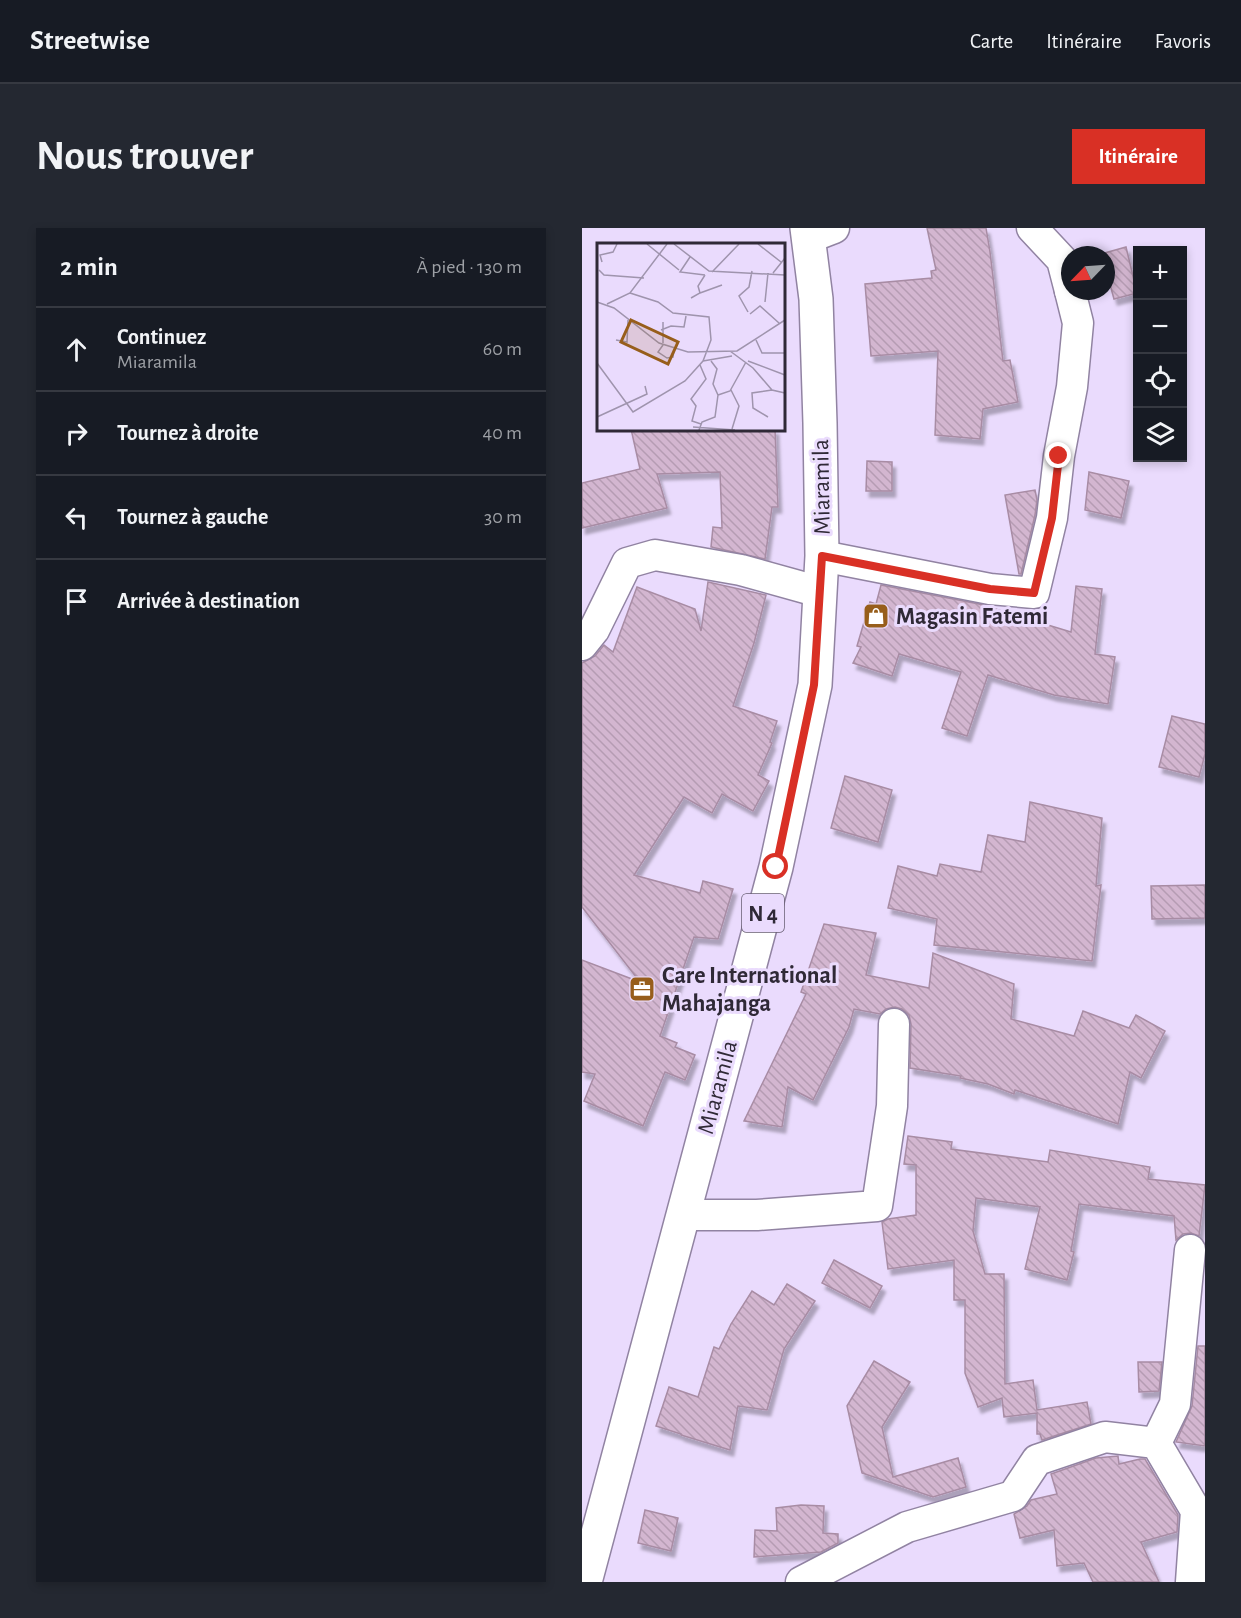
<!DOCTYPE html>
<html lang="fr">
<head>
<meta charset="utf-8">
<style>
  body { margin:0; font-family:"Alegreya Sans",sans-serif; background:#242831; color:#f1f3f6 }
  .controls { position:absolute; right:18px; top:18px; display:grid; overflow:hidden; border-radius:0px; box-shadow:0 3px 9px #0003 }
  .controls button { width:54px; height:54px; display:grid; place-items:center; padding:0; border:0; border-bottom:2px solid #363941; background:#171b24; color:#f1f3f6; font:30px sans-serif }
  .compass { position:absolute; left:479px; top:18px; width:54px; height:54px; border-radius:50%; background:#171b24; box-shadow:0 3px 9px #0003; rotate:245deg }
  .stop { position:absolute; width:18px; height:18px; margin:-14px; border:4px solid #d93025; border-radius:50%; background:#fff }
  .stop.end { background:#d93025; border-color:#fff; box-shadow:0 2px 6px #0008 }
  .list { margin:0; padding:0; list-style:none }
  h2 { display:flex; justify-content:space-between; align-items:center; height:78px; margin:0; padding:0 24px; font-size:26px }
  h2 small { font-size:20px; font-weight:400; color:#9ea1a6 }
  .list li { display:grid; grid-template-columns:39px 1fr auto; gap:18px; align-items:center; box-sizing:border-box; height:84px; padding:0 24px; border-top:2px solid #363941 }
  .list b { display:block; font-size:22px; white-space:nowrap }
  .list p { margin:0; font-size:20px; white-space:nowrap; color:#9ea1a6 }
  .list em { font-size:20px; font-style:normal; color:#9ea1a6 }
  .icon { flex:none; width:33px; height:33px; fill:none; stroke:currentColor; stroke-width:2; stroke-linecap:round; stroke-linejoin:round }
  .map { position:relative; flex:none; width:623px; height:1354px; overflow:hidden; border-radius:0px }
  header { display:flex; align-items:center; gap:36px; box-sizing:border-box; height:84px; padding:0 30px; background:#171b24; border-bottom:2px solid #363941 }
  header strong { font-size:28px }
  nav { display:flex; gap:33px; margin-inline-start:auto; font-size:21px }
  .intro { display:flex; align-items:center; justify-content:space-between; box-sizing:border-box; height:144px; padding:0 36px }
  h1 { margin:0; font-size:42px }
  .button { padding:15px 27px; border-radius:0px; background:#d93025; color:#fff; font-size:21px; font-weight:700 }
  main { display:flex; gap:36px; padding:0 36px }
  aside { flex:1; background:#171b24; border-radius:0px; box-shadow:0 3px 9px #0003 }
  .map>svg:first-child { display:block }
</style>
</head>
<body>
<header>
<strong>Streetwise</strong>
<nav><a>Carte</a><a>Itinéraire</a><a>Favoris</a></nav>
</header>
<div class="intro"><h1>Nous trouver</h1><a class="button">Itinéraire</a></div>
<main>
<aside>
<h2>2 min<small>À pied · 130 m</small></h2>
<ul class="list">
<li><svg class="icon" aria-label="ahead" viewBox="0 0 24 24"><path d="M12 20V5M6 11l6-6 6 6"/></svg><div><b>Continuez</b><p>Miaramila</p></div><em>60 m</em></li>
<li><svg class="icon" aria-label="right" viewBox="0 0 24 24"><path d="M7 20v-9h11M14 6l5 5-5 5"/></svg><div><b>Tournez à droite</b></div><em>40 m</em></li>
<li><svg class="icon" aria-label="left" viewBox="0 0 24 24"><path d="M17 20v-9H6M10 6l-5 5 5 5"/></svg><div><b>Tournez à gauche</b></div><em>30 m</em></li>
<li><svg class="icon" aria-label="arrive" viewBox="0 0 24 24"><path d="M6 21V4h12l-3 4 3 4H6"/></svg><div><b>Arrivée à destination</b></div></li>
</ul>
</aside>
<div class="map">
<svg width="623" height="1354" viewBox="0 0 623 1354">
  <defs>
    <pattern id="building-back-hatch" width="6" height="6" patternUnits="userSpaceOnUse" patternTransform="scale(1.5)"><rect width="6" height="6" fill="#d3b6d0"/><path d="M-1 5l2 2M0 0l6 6M5-1l2 2" fill="none" stroke="#b59cb3"/></pattern>
    <filter id="shadow"><feDropShadow dx="3.5" dy="6" stdDeviation="1.5" flood-color="#0004"/></filter>
  </defs>
  <rect width="100%" height="100%" fill="#eadbfd"/>
  <!-- building -->
  <g fill="url(#building-back-hatch)" stroke="#a88ca4" stroke-width="1.5" filter="url(#shadow)">
    <polygon points="345,0 404,0 408,24 421,133 428,132 436,174 401,181 398,211 353,207 356,123 289,128 283,56 350,50 349,43 354,42"/>
    <polygon points="544,19 555,65 532,71 524,42 524,27 519,26"/>
    <polygon points="49,201 193,201 196,279 190,279 183,331 129,319 131,299 140,300 138,244 75,246 85,280 0,300 0,255 58,241"/>
    <polygon points="285,233 310,234 310,263 284,263"/>
    <polygon points="507,244 547,253 539,290 503,282"/>
    <polygon points="453,262 455,272 453,287 439,346 437,346 423,267"/>
    <polygon points="126,354 184,367 172,415 151,478 195,493 188,514 190,515 176,547 187,553 171,583 140,566 130,585 102,569 52,647 118,665 121,653 151,661 136,711 112,709 78,808 95,815 93,819 113,827 103,852 83,844 61,898 2,873 13,846 0,844 0,732 58,754 0,679 0,435 13,428 22,417 31,424 55,359 113,381 119,403"/>
    <polygon points="299,357 397,376 489,404 494,358 520,361 513,426 533,429 526,476 472,467 406,447 385,508 360,500 379,444 317,426 310,448 271,435 279,419 275,418 288,374 294,376"/>
    <polygon points="590,488 623,496 623,526 617,549 577,539"/>
    <polygon points="263,548 310,562 296,614 249,600"/>
    <polygon points="448,574 520,590 514,658 519,657 510,733 352,717 355,691 306,680 316,638 355,648 358,636 399,644 406,607 443,614"/>
    <polygon points="623,657 623,690 570,691 569,658"/>
    <polygon points="242,696 294,705 284,747 347,760 351,725 432,756 429,791 492,808 501,783 547,800 554,787 583,803 559,850 548,844 536,896 433,862 432,866 406,856 378,850 379,848 328,840 329,796 327,787 320,781 313,779 304,781 298,786 272,781 267,799 231,872 206,859 200,899 162,893 224,766 219,764"/>
    <polygon points="326,908 370,914 369,921 466,934 468,922 568,939 566,951 623,957 617,1008 609,1005 601,1006 594,1012 592,988 497,976 489,1023 492,1024 485,1052 443,1041 458,979 394,970 391,1003 403,1046 422,1046 423,1156 451,1152 455,1182 505,1174 509,1196 460,1212 458,1206 455,1206 455,1185 422,1189 420,1170 396,1179 383,1145 383,1072 372,1072 372,1032 306,1041 300,994 306,991 334,987 334,937 322,936"/>
    <polygon points="252,1032 300,1058 288,1080 240,1055"/>
    <polygon points="205,1056 233,1073 202,1121 185,1182 156,1178 148,1222 99,1207 99,1206 74,1198 87,1159 116,1169 132,1119 137,1121 149,1096 170,1063 192,1077"/>
    <polygon points="616,1118 623,1118 623,1218 594,1214 610,1178"/>
    <polygon points="292,1133 328,1154 300,1199 311,1249 376,1230 384,1259 351,1269 280,1245 265,1178"/>
    <polygon points="556,1134 580,1134 577,1163 557,1164"/>
    <polygon points="536,1228 537,1236 558,1231 563,1231 596,1287 595,1304 559,1314 577,1354 511,1354 502,1335 475,1338 472,1302 438,1310 432,1286 445,1278 449,1272 475,1266 469,1246 514,1230"/>
    <polygon points="219,1277 242,1278 241,1305 256,1306 256,1315 239,1324 172,1329 173,1302 195,1303 194,1280"/>
    <polygon points="63,1282 96,1290 89,1323 56,1315"/>
  </g>
  <g fill="none" stroke-linecap="round" stroke-linejoin="round">
    <!-- street casing -->
    <g stroke="#9183a2" stroke-width="33">
      <g id="street">
        <polyline points="450,0 480,32 488,63"/>
        <polyline points="226,10 252,0"/>
        <polyline points="240,328 408,361 452,365 470,290 477,228 490,159 496,95 488,63"/>
        <polyline points="0,417 12,402 45,335 73,327 159,342 238,364"/>
        <polyline points="101,987 175,987 295,978 310,878 312,796"/>
        <polyline points="574,1215 593,1176 608,1022"/>
        <polyline points="219,1354 325,1299 431,1268 455,1232 523,1209 574,1215 614,1283 609,1354"/>
      </g>
    </g>
    <!-- primary casing -->
    <g stroke="#9183a2" stroke-width="36">
      <polyline id="primary" points="3,1354 194,639 233,457 240,328 238,195 234,71 225,0"/>
    </g>
    <!-- street -->
    <use href="#street" stroke="#fff" stroke-width="30"/>
    <!-- primary -->
    <use href="#primary" stroke="#fff" stroke-width="33"/>
  </g>
  <g fill="none" stroke-linecap="round" stroke-linejoin="round">
    <!-- route -->
    <polyline stroke="#d93025" stroke-width="8" points="194,639 232,457 240,328 408,361 452,365 470,290 477,228"/>
  </g>
  <!-- icons -->
  <defs>
    <g id="shop-square" transform="scale(1.35)"><rect x="-9" y="-9" width="18" height="18" rx="4" fill="#975e1b" stroke="#eadbfd"/><path d="M-5-2.5h2.3a2.7 3.5 0 0 1 5.4 0H5L5.5 6h-11ZM-1.5-2.5h3a1.5 2.3 0 0 0-3 0Z" fill="#fff"/></g>
    <g id="office-square" transform="scale(1.35)"><rect x="-9" y="-9" width="18" height="18" rx="4" fill="#975e1b" stroke="#eadbfd"/><path d="M-6-3h4V-5.5h4V-3h4V5H-6ZM-1-4.5V-3h2v-1.5ZM-6 0V1H6V0Z" fill="#fff"/></g>
  </defs>
  <g fill-rule="evenodd">
    <use href="#shop-square" x="294" y="388"/>
    <use href="#office-square" x="60" y="761"/>
  </g>
  <g text-anchor="middle" stroke-width="6" stroke-linejoin="round" paint-order="stroke">
    <!-- shield labels -->
    <rect fill="#eadbfd" stroke="#675e72" stroke-width="1.5" x="160" y="666" width="42" height="38" rx="4.5"/>
    <g font-size="22" font-weight="bold" fill="#2f2936">
      <text x="181" y="693">N 4</text>
    </g>
    <!-- street labels -->
    <g font-size="24" fill="#2f2936" stroke="#eadbfd">
      <text transform="translate(239 259) rotate(-91)" y="8">Miaramila</text>
      <text transform="translate(135 859) rotate(-75)" y="8">Miaramila</text>
    </g>
    <!-- poi labels -->
    <g font-size="24" font-weight="bold" fill="#2f2936" stroke="#eadbfd" text-anchor="start">
      <text x="314" y="396">Magasin Fatemi</text>
      <text x="80" y="755">Care International<tspan x="80" dy="28">Mahajanga</tspan></text>
    </g>
  </g>
  <!-- overview -->
  <g transform="translate(15 15)">
    <rect width="188" height="188" fill="#eadbfd"/>
    <path fill="none" stroke="#9f94ad" stroke-width="1.5" d="M50 1 82 27M77 1 112 28 188 32M161 1 184 19M93 14 83 29 108 32M5 19 3 12 16 9 20 1M2 27 7 32 47 35M115 29 142 1M176 30 188 15M103 50 125 42M94 55 103 50 101 43 108 32M0 59 17 65 62 100 91 109 140 108 188 77M168 59 171 30M10 61 33 50 70 1M151 69 142 53 152 44 155 28M153 71 163 63 182 80M64 87 74 83 87 84 89 73M19 97 30 99 31 77M159 97 165 110H188M66 100V79M66 102 61 109 70 115 76 114 77 107M133 108 156 125 175 147 188 150M106 118 135 113M114 118 120 126 116 141 121 152 133 148 149 119M151 118 188 132M0 120 36 169 88 138 106 118 114 97 112 74 76 70 61 59 33 50M103 122 109 136 94 156 99 163 95 178 104 181M134 147 142 163 135 186M0 174 50 151 48 143M171 174 156 165 155 150 175 147M96 184 138 187M102 187 105 179 118 174 121 152"/>
    <path fill="#975e1b" fill-opacity="0.15" stroke="#975e1b" stroke-width="3" d="M34 77 81 99 71 121 24 99Z"/>
    <rect width="188" height="188" fill="none" stroke="#2f2936" stroke-width="3"/>
  </g>
</svg>
<div class="controls">
<button>+</button>
<button>−</button>
<button><svg class="icon" aria-label="locate" viewBox="0 0 24 24"><circle cx="12" cy="12" r="6"/><path d="M12 2v4M12 18v4M2 12h4M18 12h4"/></svg></button>
<button><svg class="icon" aria-label="layers" viewBox="0 0 24 24"><path d="M12 4l9 5-9 5-9-5zM3 14l9 5 9-5"/></svg></button>
</div>
<svg class="compass" viewBox="-18 -18 36 36"><path d="M0-13l5 13h-10z" fill="#e53935"/><path d="M0 13l5-13h-10z" fill="#9ea1a6"/></svg>
<div class="stop" style="left:194px;top:639px"></div>
<div class="stop end" style="left:477px;top:228px"></div>
</div>
</main>
</body>
</html>
